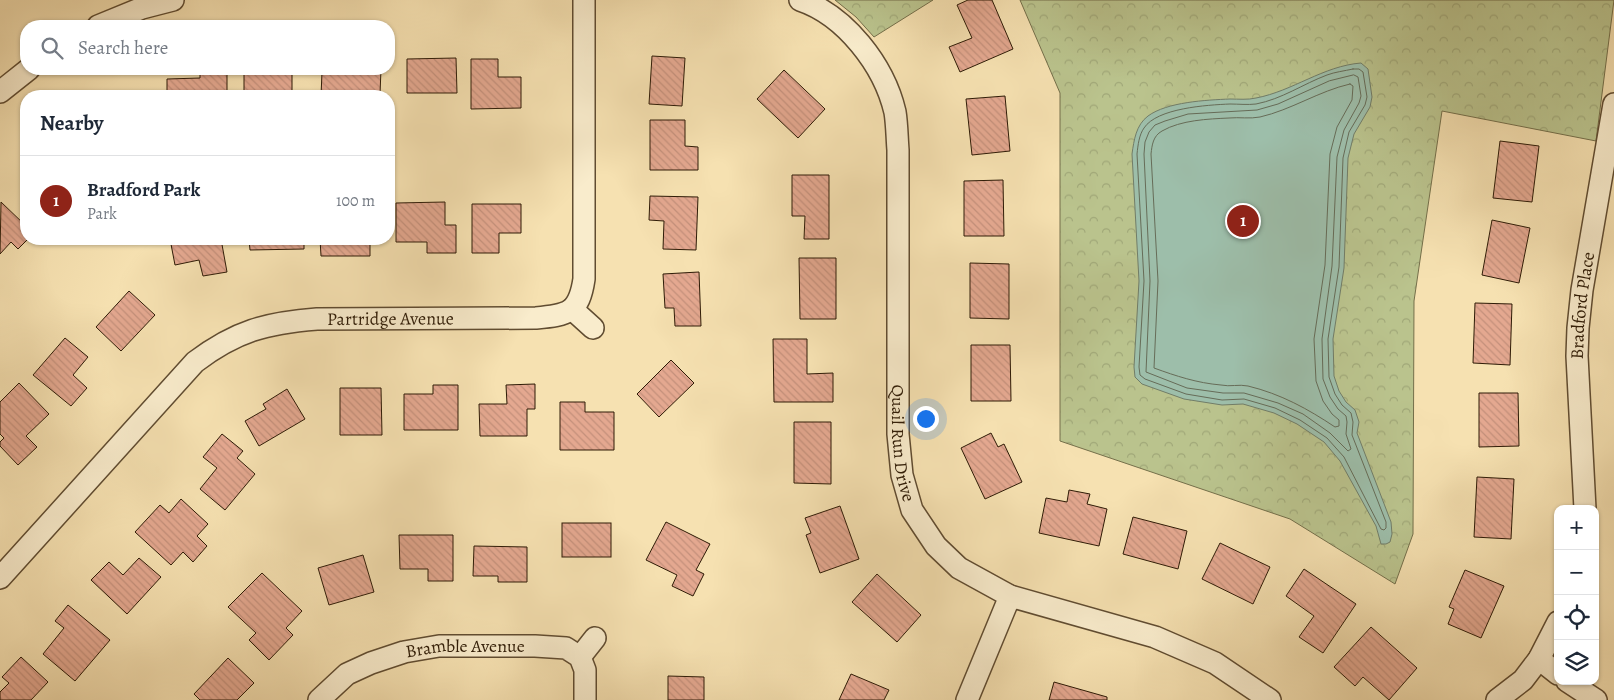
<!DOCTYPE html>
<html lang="en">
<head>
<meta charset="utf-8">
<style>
  body { margin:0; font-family:Alegreya,serif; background:#f2f2f3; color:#1f2937 }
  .controls { position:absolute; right:15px; bottom:15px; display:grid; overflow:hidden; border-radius:10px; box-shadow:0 1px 4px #0004 }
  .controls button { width:45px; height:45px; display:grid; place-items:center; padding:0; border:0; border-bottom:1px solid #e0e1e3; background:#fff; color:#1f2937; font:25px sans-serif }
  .you { position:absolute; left:925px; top:418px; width:18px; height:18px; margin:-12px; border:4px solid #fff; border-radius:50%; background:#1a73e8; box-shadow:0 0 0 8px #1a73e833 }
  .badge { display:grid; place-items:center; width:32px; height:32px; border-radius:50%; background:#8f2418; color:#fff; font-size:16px; font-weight:700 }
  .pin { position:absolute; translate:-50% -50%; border:2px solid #fff; box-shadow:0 1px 5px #0006 }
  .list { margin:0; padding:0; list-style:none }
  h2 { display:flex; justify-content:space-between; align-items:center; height:65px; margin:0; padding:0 20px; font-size:21px }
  h2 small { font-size:16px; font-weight:400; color:#747a83 }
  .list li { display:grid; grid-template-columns:32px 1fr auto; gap:15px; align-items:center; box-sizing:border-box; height:90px; padding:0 20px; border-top:1px solid #e0e1e3 }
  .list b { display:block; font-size:19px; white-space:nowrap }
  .list p { margin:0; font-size:16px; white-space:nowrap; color:#747a83 }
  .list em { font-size:16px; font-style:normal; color:#747a83 }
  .icon { flex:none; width:28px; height:28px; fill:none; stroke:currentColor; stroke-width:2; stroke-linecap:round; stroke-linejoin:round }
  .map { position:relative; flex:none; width:1614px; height:700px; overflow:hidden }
  .search { position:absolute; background:#fff; box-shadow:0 1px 4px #0004; left:20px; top:20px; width:375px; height:55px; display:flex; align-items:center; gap:12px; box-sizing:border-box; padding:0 18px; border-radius:20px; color:#747a83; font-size:19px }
  .panel { position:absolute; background:#fff; box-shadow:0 1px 4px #0004; left:20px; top:90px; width:375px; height:155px; border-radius:20px }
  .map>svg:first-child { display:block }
</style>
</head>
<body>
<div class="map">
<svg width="1614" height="700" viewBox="0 0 1614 700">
  <defs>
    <pattern id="park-crowns" width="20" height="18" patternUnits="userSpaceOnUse" patternTransform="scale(1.25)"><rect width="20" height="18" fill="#bac38d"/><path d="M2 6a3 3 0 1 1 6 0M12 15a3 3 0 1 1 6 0" fill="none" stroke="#a0a778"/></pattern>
    <pattern id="building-back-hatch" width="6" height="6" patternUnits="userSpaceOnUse" patternTransform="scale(1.25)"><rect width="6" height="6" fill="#e4a890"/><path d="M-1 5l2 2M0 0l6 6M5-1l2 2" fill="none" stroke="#c4907b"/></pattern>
  </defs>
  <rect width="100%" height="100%" fill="#f6e1b1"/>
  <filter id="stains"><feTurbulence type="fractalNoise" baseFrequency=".004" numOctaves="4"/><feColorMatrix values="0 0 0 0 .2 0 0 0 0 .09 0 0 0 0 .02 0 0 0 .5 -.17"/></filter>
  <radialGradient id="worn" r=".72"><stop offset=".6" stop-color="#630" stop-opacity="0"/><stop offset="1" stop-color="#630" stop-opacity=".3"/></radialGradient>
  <!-- park -->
  <g fill="url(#park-crowns)" stroke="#746f4a">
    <polygon points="835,0 933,0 874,37 856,17"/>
    <polygon points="1020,0 1614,0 1596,141 1442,111 1414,301 1413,534 1395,584 1290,519 1060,441 1060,93"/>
  </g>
  <!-- water -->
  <path fill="#9dbeaa" stroke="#717d68" d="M1361 63 1368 69 1372 97 1370 107 1354 134 1348 158 1344 268 1333 339 1334 376 1339 391 1346 402 1355 410 1359 422 1357 433 1391 522 1392 534 1390 542 1386 544H1381L1376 526 1340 461 1324 442 1297 424 1274 413 1243 404 1222 405 1184 399 1142 384 1135 377 1134 367 1139 281 1132 154C1134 140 1136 125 1148 116 1167 102 1206 100 1230 99 1238 99 1248 100 1256 98 1293 91 1323 66 1361 63Z"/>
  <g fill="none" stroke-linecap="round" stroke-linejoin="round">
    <!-- shore -->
    <g stroke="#666c58" stroke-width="1">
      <path d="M1353 69H1359L1363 72 1367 97 1365 105 1349 132 1343 158 1339 267 1328 339 1329 377 1335 394 1342 405 1351 413 1353 422 1352 435 1386 522V528L1384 530 1381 529 1344 457 1327 438 1300 420 1275 408 1244 399 1222 400 1186 394 1145 379 1140 375 1139 367 1144 281 1137 154C1138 145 1139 135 1144 128 1157 108 1207 105 1230 104 1238 104 1248 105 1256 104 1282 99 1303 84 1327 75 1335 72 1344 71 1353 69Z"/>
      <polygon points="1354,75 1358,77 1361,96 1359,103 1344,130 1337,157 1332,266 1322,339 1323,379 1330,397 1338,409 1346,416 1347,422 1346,434 1351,449 1348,451 1330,433 1303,414 1278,403 1244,393 1223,393 1187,388 1146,372 1150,281 1144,154 1145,142 1149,132 1155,125 1165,121 1188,114 1257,110 1278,104 1329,81"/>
      <path d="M1350 84 1353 86 1352 100 1337 127 1330 154 1325 265 1314 339 1316 381 1323 401 1332 414 1339 420V426L1335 427C1308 409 1281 394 1248 386 1239 384 1230 387 1221 385 1197 383 1176 376 1154 368L1158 281 1151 154C1152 145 1153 136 1162 131 1181 120 1208 119 1229 118 1239 117 1250 119 1260 117 1291 110 1319 91 1350 84Z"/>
    </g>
  </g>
  <!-- building -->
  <g fill="url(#building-back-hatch)" stroke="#2e1b06">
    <polygon points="968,0 992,0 1013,49 960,72 949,47 972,38 957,5"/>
    <polygon points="652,56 685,58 682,106 649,104"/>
    <polygon points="456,58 457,93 407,93 407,59"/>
    <polygon points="471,59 498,59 498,77 521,77 521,108 471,109"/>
    <polygon points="200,69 227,69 227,92 217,92 217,96 167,96 167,79 200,78"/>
    <rect x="244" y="69" width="48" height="25"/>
    <polygon points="355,69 381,69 380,94 370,93 369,96 321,96 322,72 355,73"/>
    <polygon points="784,70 825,109 798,138 757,99"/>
    <polygon points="1005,96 1010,151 972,155 966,99"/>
    <polygon points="650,120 685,120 685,146 698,147 698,170 650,170"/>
    <polygon points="1500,141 1539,146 1532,202 1493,198"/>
    <polygon points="792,175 829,175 829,239 804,239 805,216 792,216"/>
    <polygon points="26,180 26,190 21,185"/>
    <polygon points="1003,180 1004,236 964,236 964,181"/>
    <polygon points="650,196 698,197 696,250 663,249 664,221 649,220"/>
    <polygon points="1,202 26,226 26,239 28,239 18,249 11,242 0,254"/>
    <polygon points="445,202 445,225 456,225 456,253 427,253 427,242 396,242 396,203"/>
    <polygon points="472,204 521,204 521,233 499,233 499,253 472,253"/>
    <polygon points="1492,220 1530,228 1519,283 1482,275"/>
    <polygon points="170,239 221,239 227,272 203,276 199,260 175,265"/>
    <polygon points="249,239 304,239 304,249 250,250"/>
    <polygon points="320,239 370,239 370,256 321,256"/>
    <polygon points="799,258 836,258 836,319 800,319"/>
    <polygon points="970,263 1009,264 1009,319 970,318"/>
    <polygon points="699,272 701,326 675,326 674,308 665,308 663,274"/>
    <polygon points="129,291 155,315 121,351 96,327"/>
    <polygon points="1475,303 1512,304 1510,365 1473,363"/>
    <polygon points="65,338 88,357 73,375 87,388 71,406 33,375"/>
    <polygon points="773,339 807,339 807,374 833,373 833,402 774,402"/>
    <polygon points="971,345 1010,345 1011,401 971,401"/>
    <polygon points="671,360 694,383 659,417 637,394"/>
    <polygon points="19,383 49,414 26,436 37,447 18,465 0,446 0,442 4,438 0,434 0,402"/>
    <polygon points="535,384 535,409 527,409 527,436 480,436 479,404 507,404 506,385"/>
    <polygon points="433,385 458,385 458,430 404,430 404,394 433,394"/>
    <polygon points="340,388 381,388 382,435 340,435"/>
    <polygon points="287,389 305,419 259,446 245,421 266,409 263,404"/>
    <polygon points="1479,393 1518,393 1519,446 1479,447"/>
    <polygon points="560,402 585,402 585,412 614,412 614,450 560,450"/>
    <polygon points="794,422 831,422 831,484 794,483"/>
    <polygon points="991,433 998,447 1004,444 1022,482 985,499 961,448"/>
    <polygon points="222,434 243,451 237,458 255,474 225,510 200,489 217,468 203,457"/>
    <polygon points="1477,477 1514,479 1511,539 1474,537"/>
    <polygon points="1069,490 1090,494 1087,504 1107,509 1099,546 1039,533 1046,498 1067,502"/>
    <polygon points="181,499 208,524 197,536 207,546 193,562 183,552 171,565 135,532 160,505 169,513"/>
    <polygon points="840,506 859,559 820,573 806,535 811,533 805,518"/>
    <polygon points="1133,517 1187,531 1178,569 1123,554"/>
    <polygon points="666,522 710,544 696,570 704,574 693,596 672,586 677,575 646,560"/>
    <rect x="562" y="523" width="49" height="34"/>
    <polygon points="399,535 453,535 453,581 428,581 428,569 400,569"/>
    <polygon points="1220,543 1270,567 1253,604 1202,579"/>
    <polygon points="474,546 527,547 527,582 498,582 498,576 473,576"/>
    <polygon points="363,555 374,592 329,605 318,568"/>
    <polygon points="139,558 161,577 127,614 91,580 109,562 123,575"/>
    <polygon points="1304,569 1356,604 1323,653 1299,637 1314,616 1286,596"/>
    <polygon points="1465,570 1504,586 1481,638 1448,624 1454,609 1449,607"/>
    <polygon points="262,573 302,611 286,628 293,635 269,660 249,640 256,633 228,607"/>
    <polygon points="877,574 921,615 897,642 852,602"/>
    <polygon points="68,605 110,640 75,681 43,654 64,628 55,621"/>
    <polygon points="1371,627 1417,668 1389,700 1363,677 1355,686 1334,667"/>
    <polygon points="21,657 48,682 31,700 0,700 0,692 9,683 2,677"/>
    <polygon points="228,658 254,683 237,700 200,700 194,694"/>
    <polygon points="851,674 889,690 884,700 839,700"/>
    <polygon points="668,676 704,677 704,700 668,700"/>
    <polygon points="1054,682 1107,697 1107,700 1049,700"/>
  </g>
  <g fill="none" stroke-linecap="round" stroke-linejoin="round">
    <!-- minor casing -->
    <g stroke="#604c31" stroke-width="24">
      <g id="minor">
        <path id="s1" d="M800 0C845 15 884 65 895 112 897 124 897 138 898 150V434L902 475 912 510 936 546 959 568 1010 596 1155 637 1215 663 1270 700"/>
        <polyline points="98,26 142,8 173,0"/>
        <polyline points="0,92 29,69"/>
        <polyline points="572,309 593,328"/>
        <path id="s2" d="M1585 509 1577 356 1578 328 1582 290 1614 104"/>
        <path id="s3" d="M0 578 195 362C236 331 266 323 317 319L536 318C568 315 579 313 584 279V0"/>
        <polyline points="580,657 595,638"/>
        <polyline points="1539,659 1558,674"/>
        <polyline points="1567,681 1596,700"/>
        <path id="s4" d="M319 700 347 674 371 663 404 652 439 646H535L566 648 580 657 585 670V700"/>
        <polyline points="967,700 1010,596"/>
        <polyline points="1497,700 1523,680 1539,659 1558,622"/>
      </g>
    </g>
    <!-- minor -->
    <use href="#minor" stroke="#f9eccc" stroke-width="21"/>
  </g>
  <g text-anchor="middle" stroke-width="5" stroke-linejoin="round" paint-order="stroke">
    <!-- street labels -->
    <g font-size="18" fill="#2e1b06" stroke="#f9eccc">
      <text dy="6" stroke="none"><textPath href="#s2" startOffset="204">Bradford Place</textPath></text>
      <text dy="6" stroke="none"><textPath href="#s3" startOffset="496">Partridge Avenue</textPath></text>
      <text dy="6" stroke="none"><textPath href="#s1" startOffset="484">Quail Run Drive</textPath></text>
      <text dy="6" stroke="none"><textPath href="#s4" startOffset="161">Bramble Avenue</textPath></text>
    </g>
  </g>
  <rect width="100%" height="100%" filter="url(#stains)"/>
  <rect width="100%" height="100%" fill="url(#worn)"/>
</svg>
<div class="controls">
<button>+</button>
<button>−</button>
<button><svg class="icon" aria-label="locate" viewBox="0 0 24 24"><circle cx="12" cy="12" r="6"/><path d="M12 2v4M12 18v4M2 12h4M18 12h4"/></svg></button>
<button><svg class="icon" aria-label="layers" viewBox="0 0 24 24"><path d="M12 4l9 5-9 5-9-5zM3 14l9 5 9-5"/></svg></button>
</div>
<div class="you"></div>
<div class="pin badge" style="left:1243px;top:221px">1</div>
<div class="search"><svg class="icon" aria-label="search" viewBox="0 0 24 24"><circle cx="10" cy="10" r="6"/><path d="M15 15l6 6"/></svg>Search here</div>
<section class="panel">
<h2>Nearby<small></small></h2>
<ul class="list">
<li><span class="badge">1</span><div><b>Bradford Park</b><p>Park</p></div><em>100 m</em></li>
</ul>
</section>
</div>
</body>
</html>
